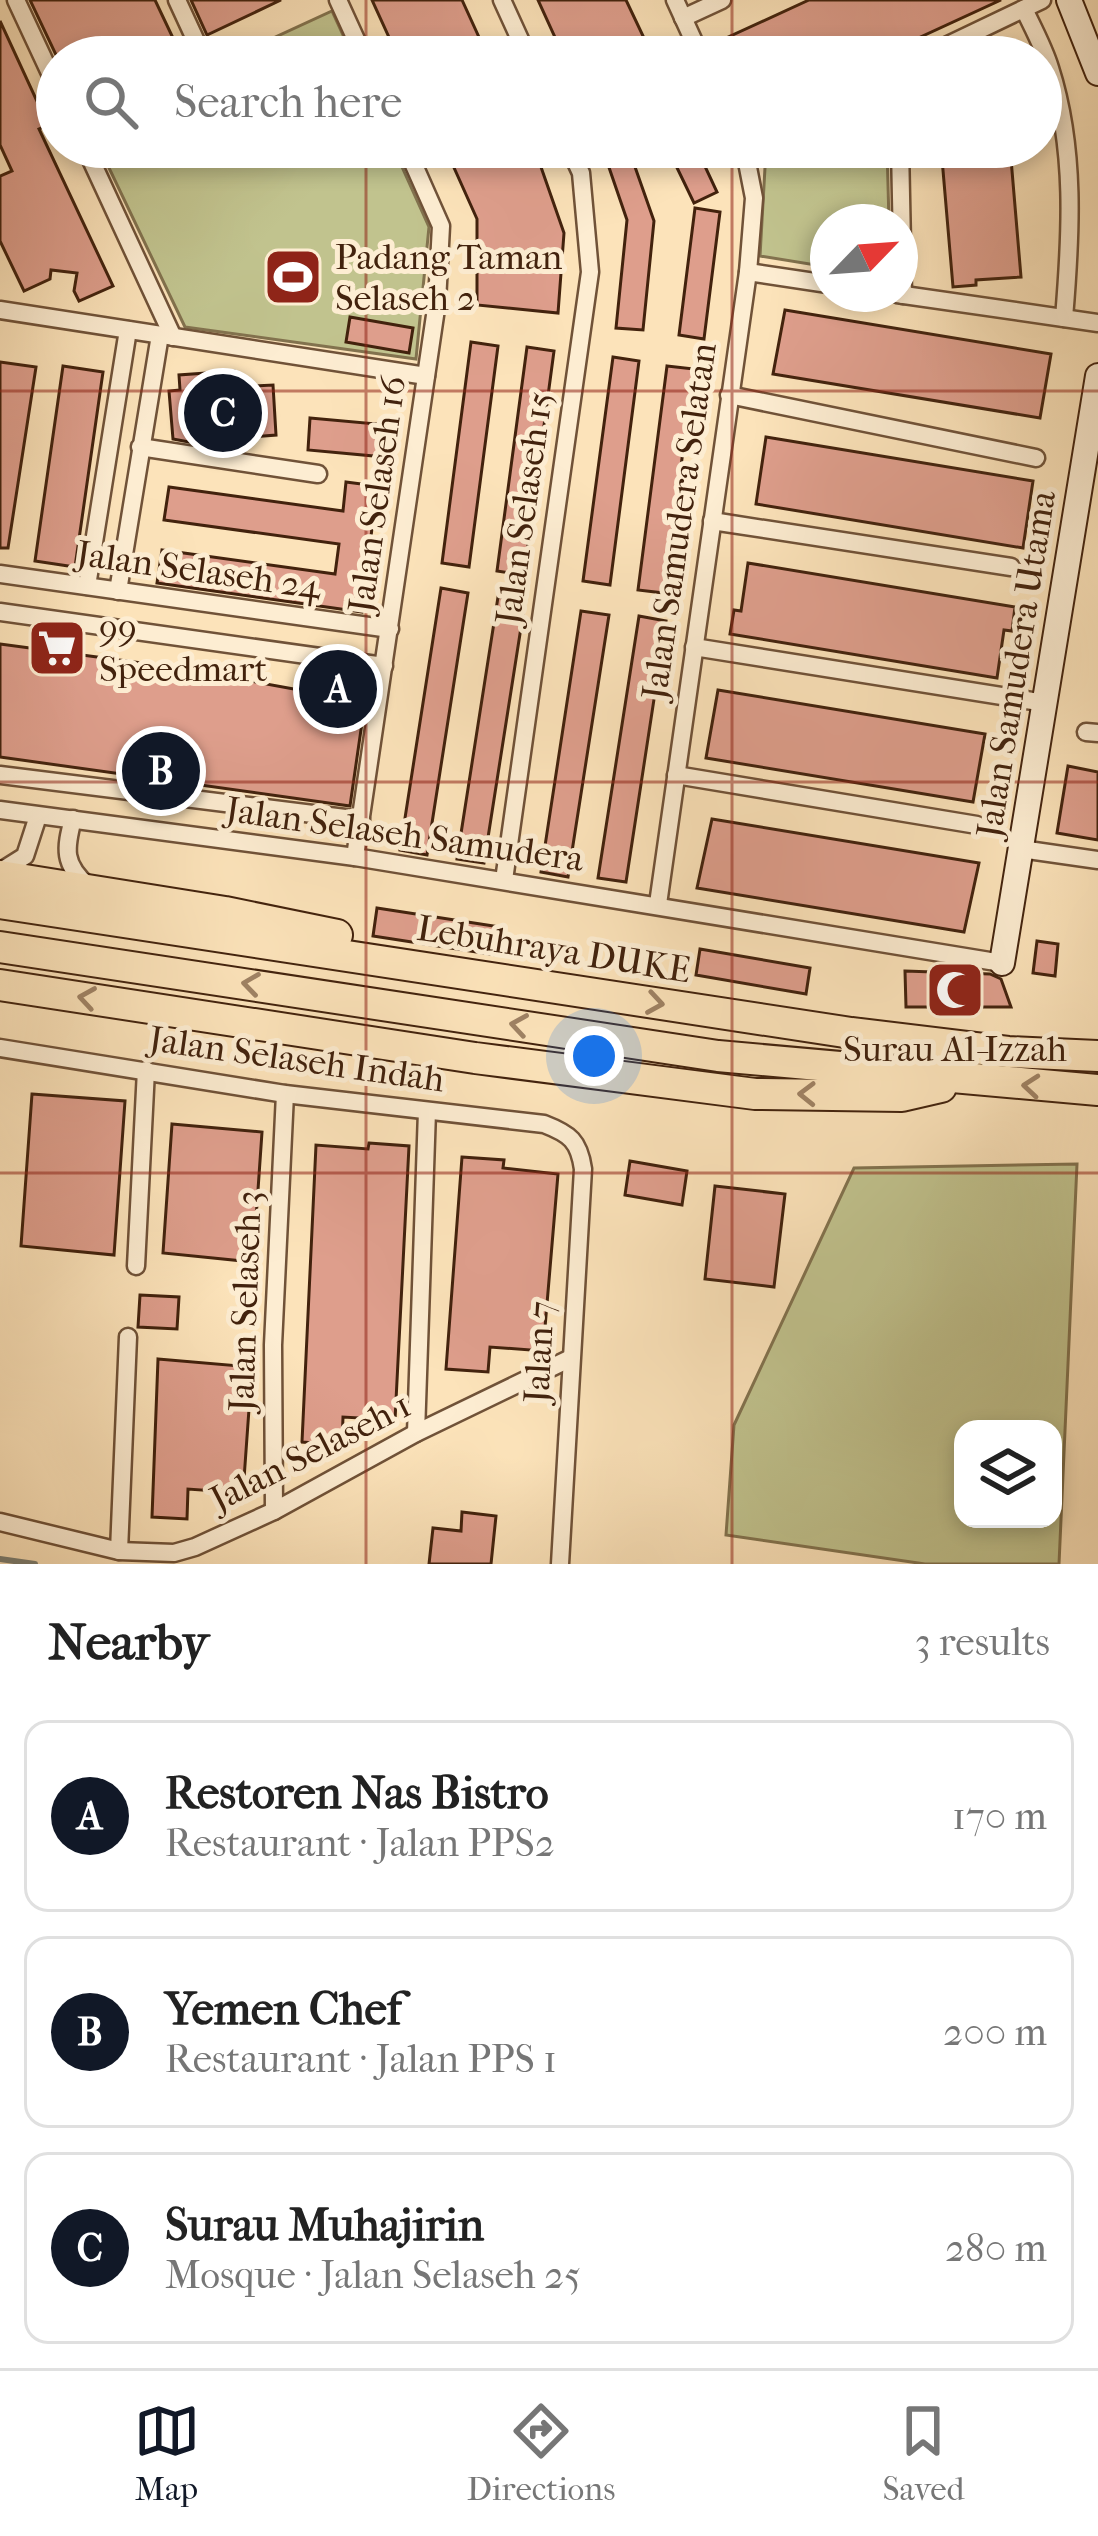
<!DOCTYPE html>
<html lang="en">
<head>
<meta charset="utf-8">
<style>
  body { margin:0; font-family:"IM FELL French Canon",serif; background:#f6f6f6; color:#222 }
  .controls { position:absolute; right:36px; bottom:36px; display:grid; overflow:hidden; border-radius:24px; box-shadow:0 6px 18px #0003 }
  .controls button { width:108px; height:108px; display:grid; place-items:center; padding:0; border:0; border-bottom:3px solid #e0e0e0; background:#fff; color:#222; font:60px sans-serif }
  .compass { position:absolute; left:810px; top:204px; width:108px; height:108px; border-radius:50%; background:#fff; box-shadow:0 6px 18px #0003; rotate:65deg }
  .you { position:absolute; left:594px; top:1056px; width:42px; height:42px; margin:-30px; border:9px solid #fff; border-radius:50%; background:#1a73e8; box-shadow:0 0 0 18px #1a73e833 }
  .badge { display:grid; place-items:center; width:78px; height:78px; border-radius:50%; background:#111827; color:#fff; font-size:39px; font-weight:700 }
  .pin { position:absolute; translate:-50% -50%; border:6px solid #fff; box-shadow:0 3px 12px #0006 }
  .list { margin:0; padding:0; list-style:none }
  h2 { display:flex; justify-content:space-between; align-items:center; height:156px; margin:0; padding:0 48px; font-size:51px }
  h2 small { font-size:39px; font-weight:400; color:#767676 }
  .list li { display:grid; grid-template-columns:78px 1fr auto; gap:36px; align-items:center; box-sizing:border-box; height:192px; margin:0 24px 24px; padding:0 24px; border:3px solid #e0e0e0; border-radius:24px }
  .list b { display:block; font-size:45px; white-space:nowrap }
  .list p { margin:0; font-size:39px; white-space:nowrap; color:#767676 }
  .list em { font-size:39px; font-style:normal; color:#767676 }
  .icon { flex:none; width:66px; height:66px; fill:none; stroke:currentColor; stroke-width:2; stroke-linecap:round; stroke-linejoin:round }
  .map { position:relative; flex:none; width:1098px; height:1564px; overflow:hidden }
  .search { position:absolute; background:#fff; box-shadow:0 6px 18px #0003; left:36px; right:36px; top:36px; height:132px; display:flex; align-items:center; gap:30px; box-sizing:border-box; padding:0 42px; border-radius:66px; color:#767676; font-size:45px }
  .sheet { height:804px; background:#fff }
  nav { display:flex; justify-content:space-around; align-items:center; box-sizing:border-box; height:168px; border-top:3px solid #e0e0e0; background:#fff; font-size:33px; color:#767676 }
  nav a { display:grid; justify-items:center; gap:6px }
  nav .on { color:#111827 }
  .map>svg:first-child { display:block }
</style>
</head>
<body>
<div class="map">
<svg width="1098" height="1564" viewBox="0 0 1098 1564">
  <rect width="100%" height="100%" fill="#fce3ba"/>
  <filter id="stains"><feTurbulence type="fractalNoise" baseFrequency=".00167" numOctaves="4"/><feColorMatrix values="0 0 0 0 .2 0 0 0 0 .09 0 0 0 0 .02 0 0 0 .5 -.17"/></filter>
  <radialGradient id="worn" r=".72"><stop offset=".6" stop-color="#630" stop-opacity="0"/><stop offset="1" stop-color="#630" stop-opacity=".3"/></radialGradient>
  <!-- green -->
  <g fill="#c1c38e" stroke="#82724e" stroke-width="3" fill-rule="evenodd">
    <polygon points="332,11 353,57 232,57"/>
    <polygon points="99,147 393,147 429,227 416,359 185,327"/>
    <polygon points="773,147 887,147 889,222 828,222 828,267 760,256 766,150"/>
    <path d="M1077 1164 1059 1564H925L726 1535 734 1425 854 1168ZM1053 1429V1519H963V1429Z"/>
  </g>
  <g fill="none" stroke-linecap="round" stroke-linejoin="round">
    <!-- stream -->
    <polyline stroke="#7b7f74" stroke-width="6" points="0,1559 35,1564"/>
  </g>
  <!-- building -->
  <g fill="#de9e8c" stroke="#42220d" stroke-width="3">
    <polygon points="30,0 155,0 182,57 57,57"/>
    <polygon points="191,0 281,0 207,35"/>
    <polygon points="372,0 462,0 488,57 398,57"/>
    <polygon points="538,0 626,0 653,57 564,57"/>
    <polygon points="809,0 1001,0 877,57 718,57 713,44"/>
    <polygon points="0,21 48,125 39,129 113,286 79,301 74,291 77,273 51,270 50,279 24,291 0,241 0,176 12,171 0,145"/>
    <polygon points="458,147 534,147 564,233 558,313 477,305 477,219 447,152"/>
    <polygon points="602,147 628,147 654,221 643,330 616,328 627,220"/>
    <polygon points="667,147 696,147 717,192 694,203"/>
    <polygon points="941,147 1010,147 1021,277 976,280 976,285 953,287"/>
    <polygon points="695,208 720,212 704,339 679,335"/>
    <polygon points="785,310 1051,354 1040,418 773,374"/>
    <polygon points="350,317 413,328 409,353 346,342"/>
    <polygon points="471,342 498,346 469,567 442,563"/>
    <polygon points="527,347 554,351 524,575 497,571"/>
    <polygon points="613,357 639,361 610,585 583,581"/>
    <polygon points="0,362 36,367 8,548 0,548"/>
    <polygon points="63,366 103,372 75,567 35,561"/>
    <polygon points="667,366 694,369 664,593 638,590"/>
    <polygon points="234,371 235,387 273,385 276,435 189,442 173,439 169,391 180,390 179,375"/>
    <polygon points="310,418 388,425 385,457 308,450"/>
    <polygon points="766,437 1033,481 1023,548 756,504"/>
    <polygon points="346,482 377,486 362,612 157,583 162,550 335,574 339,544 164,520 169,487 343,511"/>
    <polygon points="748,563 1015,607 1012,631 1004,630 997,678 730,634 734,610 741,611"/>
    <polygon points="441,588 468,593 427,855 400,850"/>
    <polygon points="498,597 525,602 484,863 457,859"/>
    <polygon points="581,611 609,615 568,877 541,872"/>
    <polygon points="639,616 666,621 626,882 598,878"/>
    <polygon points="0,644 179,668 365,702 350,806 0,757"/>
    <polygon points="718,690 985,734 973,802 706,758"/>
    <polygon points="1068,766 1098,772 1098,840 1057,833"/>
    <polygon points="712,819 979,863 964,932 697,888"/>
    <polygon points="377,908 500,927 496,955 373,936"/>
    <polygon points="1037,941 1058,944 1055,976 1033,973"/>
    <polygon points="700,949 810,968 806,994 696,975"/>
    <polygon points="905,971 990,974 1001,979 1011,1007 906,1007"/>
    <polygon points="32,1094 125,1101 114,1255 21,1246"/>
    <polygon points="172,1124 262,1132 253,1262 163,1253"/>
    <polygon points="369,1143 409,1146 395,1420 343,1417 342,1445 302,1442 316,1145 368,1149"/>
    <polygon points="462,1157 504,1160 503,1168 558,1174 543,1351 490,1347 488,1372 446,1369"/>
    <polygon points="630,1161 687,1171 682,1205 625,1195"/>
    <polygon points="715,1186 785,1194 774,1287 705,1279"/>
    <polygon points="140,1295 179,1297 177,1329 138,1327"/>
    <polygon points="158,1359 252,1367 243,1493 188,1489 187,1519 152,1517"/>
    <polygon points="462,1512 496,1516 491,1564 429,1564 433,1528 461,1531"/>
  </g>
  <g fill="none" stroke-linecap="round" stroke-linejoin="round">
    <!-- street casing -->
    <g stroke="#705238" stroke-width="21">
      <g id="street">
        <polyline points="16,0 57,88"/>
        <polyline points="177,0 201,52"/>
        <polyline points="338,0 364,57"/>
        <polyline points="502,0 528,57"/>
        <polyline points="675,0 701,57"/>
        <path d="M1024 9C1033 28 1044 48 1050 68 1076 149 1071 235 1064 318"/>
        <polyline points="683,18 722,0"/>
        <polyline points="923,57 1042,0"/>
        <polyline points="85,147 173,337"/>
        <polyline points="900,147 903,295"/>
        <polyline points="748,272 828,284"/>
        <polyline points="897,294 1098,323"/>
        <polyline points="0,310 426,376"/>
        <polyline points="729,395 1036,458"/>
        <polyline points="140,447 318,474"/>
        <polyline points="712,521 1011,567"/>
        <polyline points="0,574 390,629"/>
        <polyline points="87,586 128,330"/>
        <polyline points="118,591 160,335"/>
        <polyline points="0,612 384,666"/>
        <polyline points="694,647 1045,703"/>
        <polyline points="1086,732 1098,733"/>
        <polyline points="0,775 361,820"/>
        <polyline points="676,775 977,825"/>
        <polyline points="0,810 355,857 1002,963"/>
        <path d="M73 819C65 849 63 864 88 886"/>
        <polyline points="1021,849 1098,860"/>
        <polyline points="355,857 437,302 441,226 406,147"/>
        <polyline points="1,871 25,856 38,816"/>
        <polyline points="504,880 590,272 581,173 569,147"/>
        <polyline points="658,904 748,272 754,198 744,147"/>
        <path d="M0 1048 285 1094 544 1124C570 1134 579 1141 583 1169L560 1564"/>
        <polyline points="136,1266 146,1070"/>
        <polyline points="416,1433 427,1111"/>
        <polyline points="274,1511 273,1345 285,1094"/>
        <polyline points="0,1522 119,1551 174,1553 195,1547 274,1511 416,1433 569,1359"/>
        <polyline points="119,1551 128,1337"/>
      </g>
    </g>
    <!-- secondary casing -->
    <g stroke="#42220d" stroke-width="28">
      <g id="secondary">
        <polyline points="1069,0 1098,73"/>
        <polyline points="1002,963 1098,376"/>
      </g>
    </g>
    <!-- highway casing -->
    <g stroke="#42220d" stroke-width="34">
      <g id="highway">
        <polyline points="0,876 225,912 337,935"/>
        <polyline points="0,903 851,1033 1008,1052 1098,1056"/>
        <polyline points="0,947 718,1056 1098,1090"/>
        <polyline points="0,985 475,1058 755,1094 902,1096 941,1087"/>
      </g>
    </g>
    <!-- street -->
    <use href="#street" stroke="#fdedd2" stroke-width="16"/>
    <!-- secondary -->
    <use href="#secondary" stroke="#fdedd2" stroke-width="24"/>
    <!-- highway -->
    <use href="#highway" stroke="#fce3ba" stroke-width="30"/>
  </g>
  <!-- one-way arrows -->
  <defs><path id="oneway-chevron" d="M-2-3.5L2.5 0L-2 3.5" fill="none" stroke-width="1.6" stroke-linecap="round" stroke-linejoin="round" transform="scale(3)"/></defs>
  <g stroke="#9f8264">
    <use href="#oneway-chevron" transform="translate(251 984) rotate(-172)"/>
    <use href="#oneway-chevron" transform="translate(87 998) rotate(-171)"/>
    <use href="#oneway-chevron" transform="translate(655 1003) rotate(9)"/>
    <use href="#oneway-chevron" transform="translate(519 1025) rotate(-171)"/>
    <use href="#oneway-chevron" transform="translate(1031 1086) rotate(-175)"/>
    <use href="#oneway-chevron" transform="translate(807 1094) rotate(-179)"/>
  </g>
  <!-- grid -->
  <path fill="none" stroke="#8f2418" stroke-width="3" stroke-opacity="0.55" d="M366 0V57M732 0V57M366 147V1564M732 147V1564M0 391H1098M0 782H1098M0 1173H1098"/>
  <!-- icons -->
  <defs>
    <g id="stadium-square" transform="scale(3)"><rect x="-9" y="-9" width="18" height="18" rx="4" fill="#8f2418" stroke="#fdedd2"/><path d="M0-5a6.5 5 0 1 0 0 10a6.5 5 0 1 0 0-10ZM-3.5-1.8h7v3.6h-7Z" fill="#fff"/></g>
    <g id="supermarket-square" transform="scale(3)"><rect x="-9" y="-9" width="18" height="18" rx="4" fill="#8f2418" stroke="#fdedd2"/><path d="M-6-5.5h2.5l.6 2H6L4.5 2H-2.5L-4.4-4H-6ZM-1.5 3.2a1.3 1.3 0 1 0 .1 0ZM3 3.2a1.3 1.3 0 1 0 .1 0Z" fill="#fff"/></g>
    <g id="mosque-square" transform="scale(3)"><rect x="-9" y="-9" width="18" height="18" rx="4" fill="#8f2418" stroke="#fdedd2"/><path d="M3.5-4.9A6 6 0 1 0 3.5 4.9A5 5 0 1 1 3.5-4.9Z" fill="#fff"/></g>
  </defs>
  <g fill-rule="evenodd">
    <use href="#stadium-square" x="293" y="277"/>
    <use href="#supermarket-square" x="57" y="648"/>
    <use href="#mosque-square" x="955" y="990"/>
  </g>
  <g text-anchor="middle" stroke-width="10" stroke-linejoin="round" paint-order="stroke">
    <!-- poi labels -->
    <g font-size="36" fill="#42220d" stroke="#fdedd2" text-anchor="start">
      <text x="335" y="269">Padang Taman<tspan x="335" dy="41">Selaseh 2</tspan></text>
      <text x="99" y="640">99<tspan x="99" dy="41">Speedmart</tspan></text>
      <text x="955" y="1061" text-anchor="middle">Surau Al-Izzah</text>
    </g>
    <!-- street labels -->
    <g font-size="36" fill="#42220d" stroke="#fdedd2">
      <text transform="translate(376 494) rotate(-82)" y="13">Jalan Selaseh 16</text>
      <text transform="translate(523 508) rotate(-82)" y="13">Jalan Selaseh 15</text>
      <text transform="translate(678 521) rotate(-82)" y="13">Jalan Samudera Selatan</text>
      <text transform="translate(199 569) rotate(8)" y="13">Jalan Selaseh 24</text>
      <text transform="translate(1015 664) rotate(-81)" y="13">Jalan Samudera Utama</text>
      <text transform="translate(405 833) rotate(8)" y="13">Jalan Selaseh Samudera</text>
      <text transform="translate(554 948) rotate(9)" y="13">Lebuhraya DUKE</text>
      <text transform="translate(297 1058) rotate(8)" y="13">Jalan Selaseh Indah</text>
      <text transform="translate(244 1301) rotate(-88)" y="13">Jalan Selaseh 3</text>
      <text transform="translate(538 1352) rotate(-87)" y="13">Jalan 7</text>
      <text transform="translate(310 1451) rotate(-27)" y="13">Jalan Selaseh 1</text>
    </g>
  </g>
  <rect width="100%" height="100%" filter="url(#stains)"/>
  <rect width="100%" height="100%" fill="url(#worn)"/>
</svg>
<div class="controls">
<button><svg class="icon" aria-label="layers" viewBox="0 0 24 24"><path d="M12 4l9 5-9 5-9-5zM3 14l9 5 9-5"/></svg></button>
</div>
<svg class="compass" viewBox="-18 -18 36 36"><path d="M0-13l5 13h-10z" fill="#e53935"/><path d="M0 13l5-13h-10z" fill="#767676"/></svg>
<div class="you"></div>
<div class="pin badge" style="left:338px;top:689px">A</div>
<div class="pin badge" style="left:161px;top:771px">B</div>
<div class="pin badge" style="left:223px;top:413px">C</div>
<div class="search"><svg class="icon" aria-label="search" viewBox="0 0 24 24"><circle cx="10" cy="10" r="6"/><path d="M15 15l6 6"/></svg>Search here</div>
</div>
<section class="sheet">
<h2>Nearby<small>3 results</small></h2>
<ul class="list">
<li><span class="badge">A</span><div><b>Restoren Nas Bistro</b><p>Restaurant · Jalan PPS2</p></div><em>170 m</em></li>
<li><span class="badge">B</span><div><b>Yemen Chef</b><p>Restaurant · Jalan PPS 1</p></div><em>200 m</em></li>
<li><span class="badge">C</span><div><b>Surau Muhajirin</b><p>Mosque · Jalan Selaseh 25</p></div><em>280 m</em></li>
</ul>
</section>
<nav>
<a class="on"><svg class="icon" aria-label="map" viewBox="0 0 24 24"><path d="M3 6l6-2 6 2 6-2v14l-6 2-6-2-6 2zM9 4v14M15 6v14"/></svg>Map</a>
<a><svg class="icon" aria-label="directions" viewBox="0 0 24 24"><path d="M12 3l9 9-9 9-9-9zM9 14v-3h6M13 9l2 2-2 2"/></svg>Directions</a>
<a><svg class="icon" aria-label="saved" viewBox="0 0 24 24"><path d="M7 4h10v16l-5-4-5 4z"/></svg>Saved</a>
</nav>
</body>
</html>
